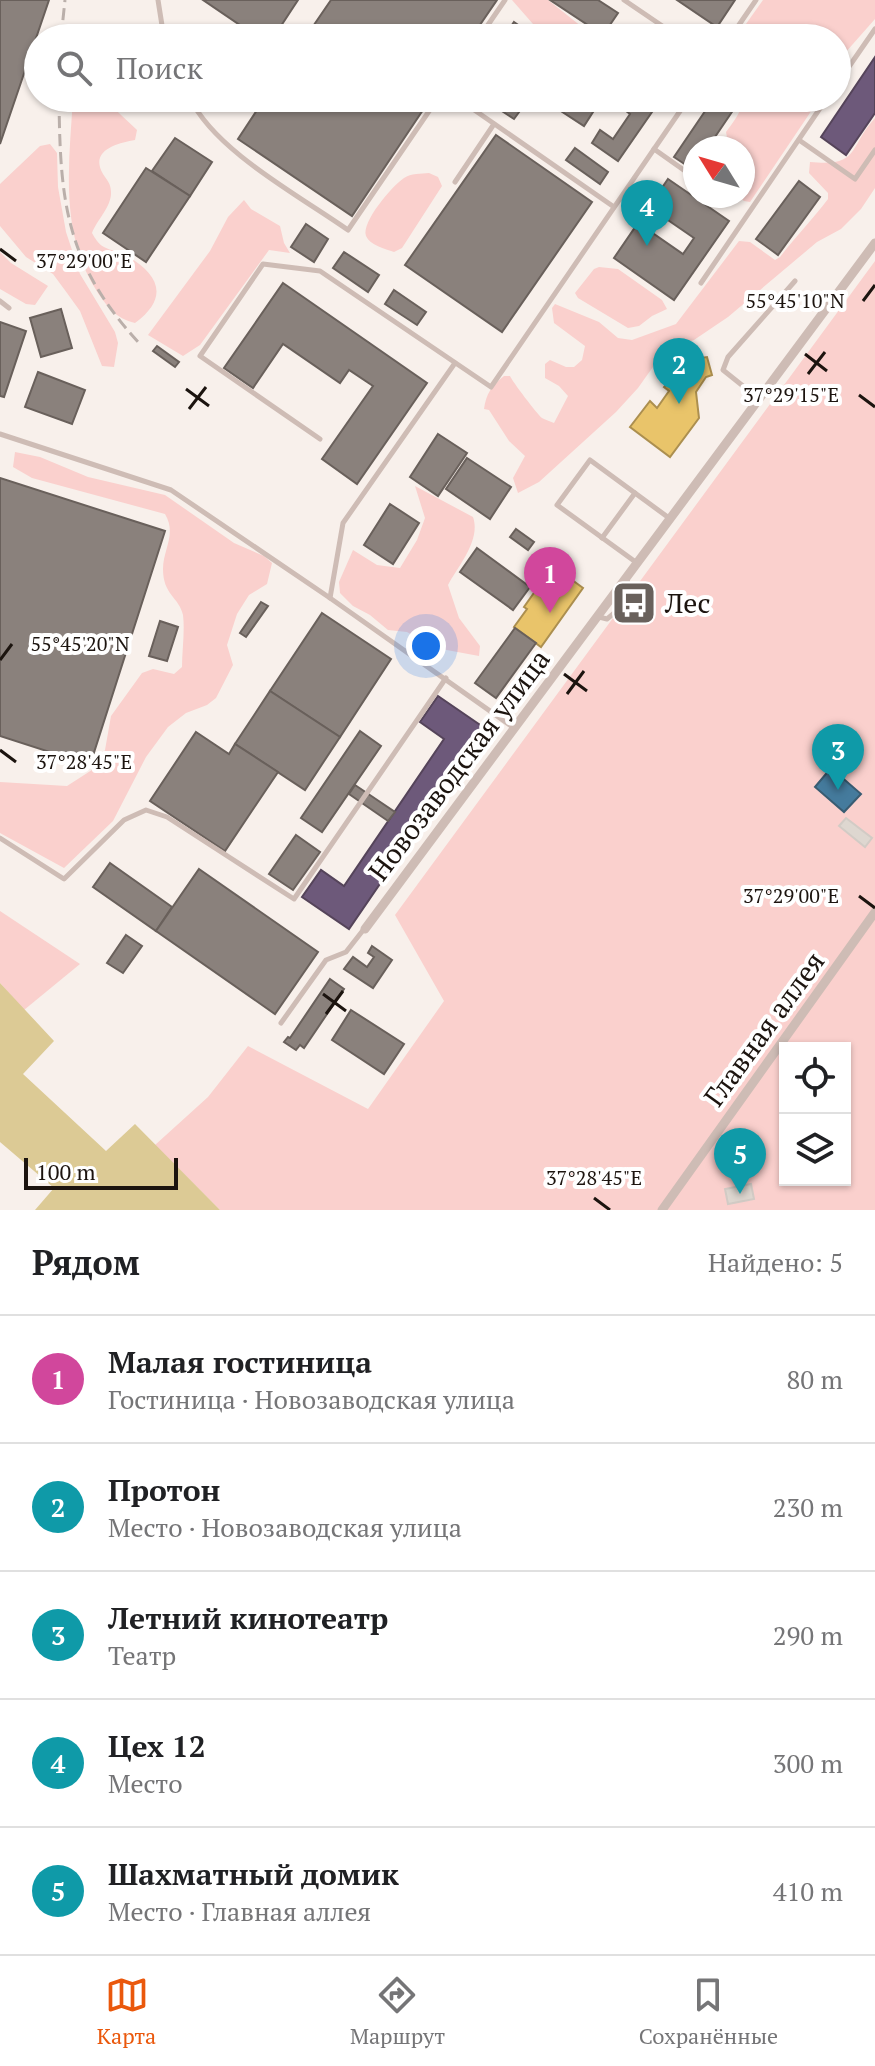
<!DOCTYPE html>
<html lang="ru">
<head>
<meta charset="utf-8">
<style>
  body { margin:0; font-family:"PT Serif",serif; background:#f6f6f6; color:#202124 }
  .controls { position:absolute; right:24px; bottom:24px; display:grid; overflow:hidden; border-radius:0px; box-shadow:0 2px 6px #0004 }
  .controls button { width:72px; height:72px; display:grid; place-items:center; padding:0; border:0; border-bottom:2px solid #e0e0e0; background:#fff; color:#202124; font:40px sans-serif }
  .compass { position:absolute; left:683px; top:136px; width:72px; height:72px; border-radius:50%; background:#fff; box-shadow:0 2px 6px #0004; rotate:307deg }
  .scale { position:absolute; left:24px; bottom:20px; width:154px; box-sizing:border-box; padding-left:8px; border:4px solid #1c140f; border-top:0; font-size:22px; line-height:28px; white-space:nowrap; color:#1c140f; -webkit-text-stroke:6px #fff; paint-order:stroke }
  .you { position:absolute; left:426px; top:646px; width:28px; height:28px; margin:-20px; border:6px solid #fff; border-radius:50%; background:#1a73e8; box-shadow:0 0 0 12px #1a73e833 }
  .badge { display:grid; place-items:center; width:52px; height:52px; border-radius:50%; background:#ea580c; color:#fff; font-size:26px; font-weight:700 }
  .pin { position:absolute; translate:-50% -66px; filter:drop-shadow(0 2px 4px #0008) }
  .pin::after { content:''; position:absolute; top:42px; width:28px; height:24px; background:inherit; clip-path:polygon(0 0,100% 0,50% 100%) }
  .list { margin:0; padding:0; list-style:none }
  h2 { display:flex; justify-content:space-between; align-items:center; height:104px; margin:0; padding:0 32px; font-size:34px }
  h2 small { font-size:26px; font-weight:400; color:#757577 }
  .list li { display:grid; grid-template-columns:52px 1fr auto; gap:24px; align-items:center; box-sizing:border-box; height:128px; padding:0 32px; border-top:2px solid #e0e0e0 }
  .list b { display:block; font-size:30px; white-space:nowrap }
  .list p { margin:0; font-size:26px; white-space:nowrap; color:#757577 }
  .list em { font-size:26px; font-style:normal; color:#757577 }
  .icon { flex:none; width:44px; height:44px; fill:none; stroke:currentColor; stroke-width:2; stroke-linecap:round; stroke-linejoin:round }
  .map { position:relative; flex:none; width:875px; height:1210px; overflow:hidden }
  .search { position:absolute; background:#fff; box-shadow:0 2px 6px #0004; left:24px; right:24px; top:24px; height:88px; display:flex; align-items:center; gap:20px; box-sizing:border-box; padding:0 28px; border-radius:44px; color:#757577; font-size:30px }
  .sheet { height:744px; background:#fff }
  nav { display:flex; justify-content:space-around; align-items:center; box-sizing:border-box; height:112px; border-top:2px solid #e0e0e0; background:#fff; font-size:22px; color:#757577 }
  nav a { display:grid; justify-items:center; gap:4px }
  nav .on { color:#ea580c }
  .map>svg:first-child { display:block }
</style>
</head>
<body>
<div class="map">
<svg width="875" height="1210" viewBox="0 0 875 1210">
  <rect width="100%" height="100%" fill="#f8f0eb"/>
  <!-- green -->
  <g fill="#fad0cd" fill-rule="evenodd">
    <polygon points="512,0 548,0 596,38 553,38 533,24"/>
    <polygon points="763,0 875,0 875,19 845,53 846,61 837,74 837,38 736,38"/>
    <path d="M73 98H103L137 130 135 140C118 143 89 150 103 174 107 180 111 184 111 192 112 206 97 220 92 233 95 238 98 244 104 247 111 251 120 251 127 256 160 275 169 298 135 323 116 318 109 309 98 293 59 234 69 164 73 98Z"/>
    <path d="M741 98H820L750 202 744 201 738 196H743V148H729L726 132C733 122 744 110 741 98Z"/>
    <path d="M875 118V188L861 209 841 229 817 242 728 317 694 340 665 350 638 388 616 412 539 482 518 493 513 478 525 456 509 441 489 410 484 409C486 394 492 385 504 376H510C512 381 537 414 542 418 545 420 550 421 554 423L568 396 559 386 545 378V364L550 360 566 367H574L582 360 585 346 554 323 552 308 555 304 599 322 618 338 632 340 676 324 739 241 750 242 775 260 780 257C796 236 813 219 828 199V193L809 173 810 162C860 167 848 148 875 118Z"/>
    <polygon points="50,144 57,153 58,187 66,232 80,274 115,332 118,343 114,367 102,366 80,311 67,293 53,274 26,257 0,226 0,184 40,146"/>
    <path d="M429 173 438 177 442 186 402 248 394 252C385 249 370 245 366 236 361 222 393 185 404 178 411 173 421 174 429 173Z"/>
    <polygon points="244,200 251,209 280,226 284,243 290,253 269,250 200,345 183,356 148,335 210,251 228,217"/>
    <polygon points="0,252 11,263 48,286 35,305 26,304 0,289"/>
    <path d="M875 261V1210H220L155 1145 208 1097 248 1046 368 1109 444 1001 395 915ZM785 1048H845V1180H785Z"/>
    <polygon points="599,267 618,269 662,300 667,309 652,316 639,326 628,328 578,298 575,293 594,269"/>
    <path d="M15 452 40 457 88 477 165 495 234 543 264 556 272 563 267 584 249 595 237 614 227 645 233 665 216 698 207 705 186 713 168 727 146 757 113 821 64 868 0 833V782L67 786 95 768 105 750 111 716 142 673 153 669 174 674 182 667C182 651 185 631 183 615 179 597 163 595 163 569 163 549 177 534 165 514L32 478 13 467Z"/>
    <path d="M415 486 473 517C481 540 459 565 448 585L459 618 480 646 479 656 436 648 407 632 388 630 370 615 353 606 340 593 339 582 353 550 377 565 400 568 417 540 425 518Z"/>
    <polygon points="0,911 80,964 24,1010 0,983"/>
  </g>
  <!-- water -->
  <polygon fill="#dcca95" points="0,983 54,1041 23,1074 106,1151 135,1124 220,1210 35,1210 54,1188 0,1142"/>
  <!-- homes -->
  <g fill="#e9c46a" stroke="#ac8f4f" stroke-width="2">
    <polygon points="690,356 694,359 707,357 712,375 706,377 696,392 699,418 670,457 630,427 650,401 657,408 669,391 664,387"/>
    <polygon points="553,566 583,588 541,647 514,627 527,609 524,607"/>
  </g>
  <!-- offices -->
  <g fill="#6d597a" stroke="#55445a" stroke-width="2">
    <polygon points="875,57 875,113 846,155 821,137"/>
    <polygon points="438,696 486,729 349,929 302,897 321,870 344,886 444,739 420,722"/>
  </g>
  <!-- public -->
  <polygon fill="#457b9d" stroke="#395c72" stroke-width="2" points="831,768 861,794 844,812 815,787"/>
  <!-- industry -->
  <g fill="#8a817c" stroke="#69605b" stroke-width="2">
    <polygon points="0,0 49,0 0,144"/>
    <polygon points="203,0 298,0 273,38 259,38"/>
    <polygon points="331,0 497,0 471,38 305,38"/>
    <polygon points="550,0 598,0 618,13 603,35"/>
    <polygon points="677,0 735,0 717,27"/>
    <polygon points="514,22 537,38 503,38"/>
    <polygon points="265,98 431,98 352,216 238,139"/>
    <polygon points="482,98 507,98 522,108 514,119"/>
    <polygon points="541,98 602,98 584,126"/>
    <polygon points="623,98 632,98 652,112 618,161 592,143 600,130 613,139 630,114 618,105"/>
    <polygon points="714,98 732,98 738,103 715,137 726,145 724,148 695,148 695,171 674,157"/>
    <polygon points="496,135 592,202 502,332 405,265"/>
    <polygon points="175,138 212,162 190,196 152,171"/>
    <polygon points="575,148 608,172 600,184 566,160"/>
    <polygon points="146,168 190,196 146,262 103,233"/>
    <polygon points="668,179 729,221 674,300 614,258 638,223 683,254 694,238 649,207"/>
    <polygon points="799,181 820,197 778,255 756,239"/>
    <polygon points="306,224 328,239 314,262 291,247"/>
    <polygon points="344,252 379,275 368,292 333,268"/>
    <polygon points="283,283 427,383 357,484 322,459 373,386 349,370 340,383 283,344 253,388 224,368"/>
    <polygon points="394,290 426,312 417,325 385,304"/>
    <polygon points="61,309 72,348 41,357 30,318"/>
    <polygon points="0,322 26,331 4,397 0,396"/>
    <polygon points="157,346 179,362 175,367 153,351"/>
    <polygon points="38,372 85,390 72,424 25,407"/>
    <polygon points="438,434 467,453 438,496 410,477"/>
    <polygon points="467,458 511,487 490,519 446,489"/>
    <polygon points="0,478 165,531 90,765 0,736"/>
    <polygon points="390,504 419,523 393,564 364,545"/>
    <polygon points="516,529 534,542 528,550 510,537"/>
    <polygon points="477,548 530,587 513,610 460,572"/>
    <polygon points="261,602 268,606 246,637 240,633"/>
    <polygon points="322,613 391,659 340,737 270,691"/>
    <polygon points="160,621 178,627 167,661 149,656"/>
    <polygon points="515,628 536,643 496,698 475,683"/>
    <polygon points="270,691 340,737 305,790 235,744"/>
    <polygon points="360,731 381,746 322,832 301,818"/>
    <polygon points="196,732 229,754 235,744 278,772 225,851 150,801"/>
    <polygon points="355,785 395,812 388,821 349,794"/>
    <polygon points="296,835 320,852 293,890 269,874"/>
    <polygon points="110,863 172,907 156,931 93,887"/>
    <polygon points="199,869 318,952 275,1014 156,931"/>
    <polygon points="126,935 142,946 123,973 107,963"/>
    <polygon points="372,946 392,960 373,988 344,969 353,957 367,967 374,957 368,953"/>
    <polygon points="330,979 344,989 304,1048 300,1045 296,1050 284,1042 288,1037 290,1038"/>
    <polygon points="351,1010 404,1044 384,1074 332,1040"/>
  </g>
  <!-- building -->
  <g fill="#ded7d0" stroke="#d2cbc5" stroke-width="2">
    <polygon points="846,818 872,838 865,847 839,826"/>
    <polygon points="751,1184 754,1199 728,1204 725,1189"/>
  </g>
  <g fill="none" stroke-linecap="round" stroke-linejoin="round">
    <!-- lane -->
    <g stroke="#cebcb5" stroke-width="5">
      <polyline points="158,0 164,38"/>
      <polyline points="624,0 680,38"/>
      <polyline points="479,38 505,0"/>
      <polyline points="730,38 756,0"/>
      <polyline points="837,84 875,29"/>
      <path d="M190 98C215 151 300 196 348 230L438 98"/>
      <polyline points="457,98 614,207"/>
      <polyline points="799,140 855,179 875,150"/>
      <polyline points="654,149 695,178"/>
      <polyline points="455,182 494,124"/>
      <polyline points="722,196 729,201"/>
      <polyline points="701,283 827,98"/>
      <polyline points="0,301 9,308"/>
      <polyline points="758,398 723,370 728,357 795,281"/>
      <polyline points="0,434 171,490 330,598 514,728"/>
      <polyline points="320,439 200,356 263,264 320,271 491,387 689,98"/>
      <polyline points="602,538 635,493"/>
      <polyline points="637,563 557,505 590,460 669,518"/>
      <polyline points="330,598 343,523 455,363"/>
      <path d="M599 617 607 619C620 609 632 595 627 579"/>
      <polyline points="0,838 64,879 124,820 146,810 167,817 294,899 446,678"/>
      <polyline points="281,1023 326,960 346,952 364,929"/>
    </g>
    <!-- street -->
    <g stroke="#cebcb5" stroke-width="9">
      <polyline points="365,929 875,243"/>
      <polyline points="662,1210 875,912"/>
    </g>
    <!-- rail -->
    <g stroke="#baafaa" stroke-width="3" stroke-dasharray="12 6" stroke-linecap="butt">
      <polyline points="61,38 65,0"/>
      <path d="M59 98C60 203 66 264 140 344"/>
    </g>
  </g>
  <!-- ticks -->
  <path fill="none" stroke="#1c140f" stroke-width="3" d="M0 249 16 261M863 301 875 285M805 354 827 371M808 374 825 352M186 389 209 406M859 395 875 407M189 409 206 387M0 660 12 644M564 674 587 691M567 694 584 671M0 750 16 762M859 896 875 908M323 994 346 1011M326 1014 343 991M594 1198 610 1210"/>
  <!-- icons -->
  <defs>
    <g id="bus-square" transform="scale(2.3)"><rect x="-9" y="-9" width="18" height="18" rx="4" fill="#69615c" stroke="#fff"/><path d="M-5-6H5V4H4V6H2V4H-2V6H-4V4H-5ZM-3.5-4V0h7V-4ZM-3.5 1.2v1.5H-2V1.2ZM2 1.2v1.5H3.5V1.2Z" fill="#fff"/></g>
  </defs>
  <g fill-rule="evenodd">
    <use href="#bus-square" x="634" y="603"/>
  </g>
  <g text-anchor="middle" stroke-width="8" stroke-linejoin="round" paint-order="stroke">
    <!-- poi labels -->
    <g font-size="28" fill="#1c140f" stroke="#fff" text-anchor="start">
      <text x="665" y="613">Лес</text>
    </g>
    <!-- street labels -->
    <g font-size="28" fill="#1c140f" stroke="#fff">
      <text transform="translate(459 765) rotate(-53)" y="10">Новозаводская улица</text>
      <text transform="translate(764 1029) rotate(-54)" y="10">Главная аллея</text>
    </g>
  </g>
  <g font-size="20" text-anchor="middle" fill="#1c140f" stroke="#fff" stroke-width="8" stroke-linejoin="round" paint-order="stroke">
    <text x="84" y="268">37°29'00"E</text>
    <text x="795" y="308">55°45'10"N</text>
    <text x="791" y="402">37°29'15"E</text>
    <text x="80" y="651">55°45'20"N</text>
    <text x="84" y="769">37°28'45"E</text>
    <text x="791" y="903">37°29'00"E</text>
    <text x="594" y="1185">37°28'45"E</text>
  </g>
</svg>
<div class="controls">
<button><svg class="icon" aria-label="locate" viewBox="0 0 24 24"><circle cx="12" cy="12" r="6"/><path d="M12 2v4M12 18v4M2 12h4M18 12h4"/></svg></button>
<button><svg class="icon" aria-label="layers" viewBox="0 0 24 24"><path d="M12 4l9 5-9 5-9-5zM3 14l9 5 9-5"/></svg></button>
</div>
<svg class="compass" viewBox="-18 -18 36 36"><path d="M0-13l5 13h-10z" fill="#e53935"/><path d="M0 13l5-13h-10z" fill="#757577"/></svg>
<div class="scale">100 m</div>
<div class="you"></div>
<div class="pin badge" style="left:550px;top:613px;background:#d1479c">1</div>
<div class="pin badge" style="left:679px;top:404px;background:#0f9aa8">2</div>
<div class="pin badge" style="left:838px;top:790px;background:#0f9aa8">3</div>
<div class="pin badge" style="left:647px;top:246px;background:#0f9aa8">4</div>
<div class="pin badge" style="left:740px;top:1194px;background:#0f9aa8">5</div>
<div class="search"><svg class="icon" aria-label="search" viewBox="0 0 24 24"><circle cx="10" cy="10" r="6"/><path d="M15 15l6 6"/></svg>Поиск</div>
</div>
<section class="sheet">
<h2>Рядом<small>Найдено: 5</small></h2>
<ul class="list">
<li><span class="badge" style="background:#d1479c">1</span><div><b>Малая гостиница</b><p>Гостиница · Новозаводская улица</p></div><em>80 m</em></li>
<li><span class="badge" style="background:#0f9aa8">2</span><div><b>Протон</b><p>Место · Новозаводская улица</p></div><em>230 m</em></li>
<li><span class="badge" style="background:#0f9aa8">3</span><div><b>Летний кинотеатр</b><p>Театр</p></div><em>290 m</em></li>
<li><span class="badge" style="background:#0f9aa8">4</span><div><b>Цех 12</b><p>Место</p></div><em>300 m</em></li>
<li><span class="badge" style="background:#0f9aa8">5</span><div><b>Шахматный домик</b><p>Место · Главная аллея</p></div><em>410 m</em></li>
</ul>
</section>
<nav>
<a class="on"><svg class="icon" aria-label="map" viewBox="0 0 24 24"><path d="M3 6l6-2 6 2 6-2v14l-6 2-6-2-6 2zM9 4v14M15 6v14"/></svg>Карта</a>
<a><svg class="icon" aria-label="directions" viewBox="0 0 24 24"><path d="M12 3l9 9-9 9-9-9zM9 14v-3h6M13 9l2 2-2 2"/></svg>Маршрут</a>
<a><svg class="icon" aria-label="saved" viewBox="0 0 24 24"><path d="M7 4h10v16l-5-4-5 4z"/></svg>Сохранённые</a>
</nav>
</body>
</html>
